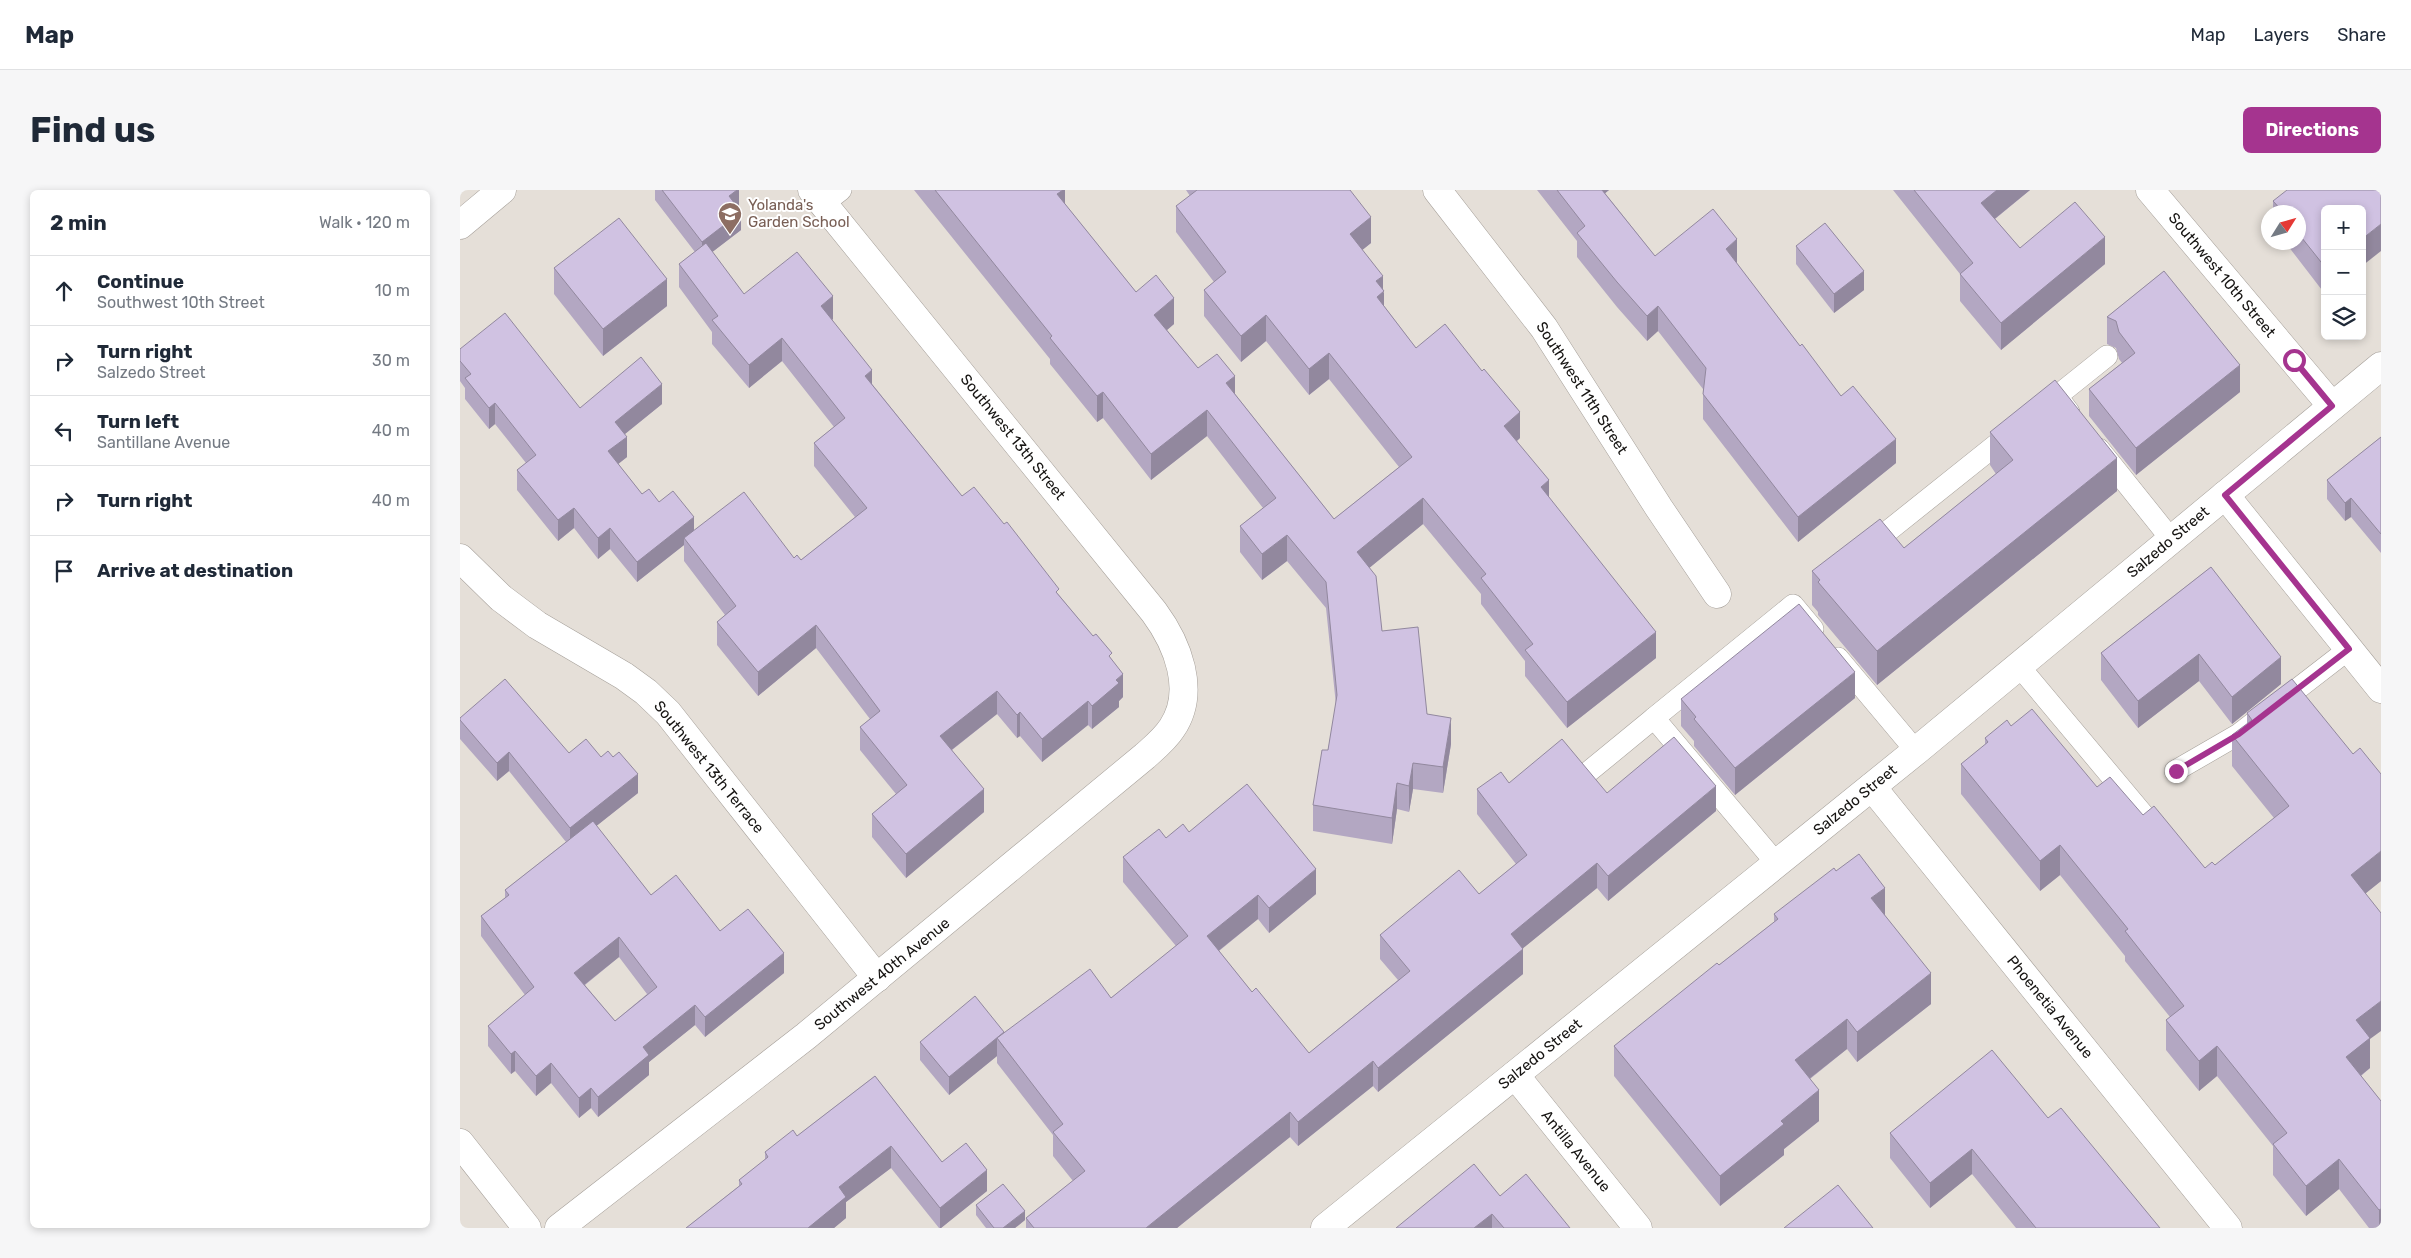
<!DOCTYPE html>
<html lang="en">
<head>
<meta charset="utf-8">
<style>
  body { margin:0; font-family:Rubik,sans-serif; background:#f6f6f7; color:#1f2937 }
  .controls { position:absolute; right:15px; top:15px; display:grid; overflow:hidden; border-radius:8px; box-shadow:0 2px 8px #0003 }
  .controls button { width:45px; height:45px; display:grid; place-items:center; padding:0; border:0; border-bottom:1px solid #e0e1e3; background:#fff; color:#1f2937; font:25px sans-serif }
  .compass { position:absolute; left:1801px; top:15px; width:45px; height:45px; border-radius:50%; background:#fff; box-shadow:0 2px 8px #0003; rotate:53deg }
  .stop { position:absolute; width:15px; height:15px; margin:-11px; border:4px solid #a5348f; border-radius:50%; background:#fff }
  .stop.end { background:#a5348f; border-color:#fff; box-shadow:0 1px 5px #0008 }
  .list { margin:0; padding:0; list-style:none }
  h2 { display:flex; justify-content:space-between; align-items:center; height:65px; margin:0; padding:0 20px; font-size:21px }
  h2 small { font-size:16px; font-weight:400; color:#747a83 }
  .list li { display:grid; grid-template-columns:32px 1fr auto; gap:15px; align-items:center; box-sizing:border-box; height:70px; padding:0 20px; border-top:1px solid #e0e1e3 }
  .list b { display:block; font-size:19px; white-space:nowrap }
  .list p { margin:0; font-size:16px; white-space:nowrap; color:#747a83 }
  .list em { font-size:16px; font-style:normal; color:#747a83 }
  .icon { flex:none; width:28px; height:28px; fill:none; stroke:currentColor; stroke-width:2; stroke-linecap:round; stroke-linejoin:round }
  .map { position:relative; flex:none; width:1921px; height:1038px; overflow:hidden; border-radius:8px }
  header { display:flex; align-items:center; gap:30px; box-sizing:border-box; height:70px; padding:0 25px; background:#fff; border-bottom:1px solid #e0e1e3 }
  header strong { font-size:24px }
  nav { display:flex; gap:28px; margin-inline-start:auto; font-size:18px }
  .intro { display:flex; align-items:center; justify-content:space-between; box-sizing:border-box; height:120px; padding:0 30px }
  h1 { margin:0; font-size:35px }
  .button { padding:12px 22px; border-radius:8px; background:#a5348f; color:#fff; font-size:18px; font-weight:700 }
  main { display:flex; gap:30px; padding:0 30px }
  aside { flex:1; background:#fff; border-radius:8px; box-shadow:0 2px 8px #0003 }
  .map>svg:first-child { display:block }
</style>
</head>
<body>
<header>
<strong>Map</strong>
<nav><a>Map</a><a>Layers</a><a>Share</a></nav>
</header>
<div class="intro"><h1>Find us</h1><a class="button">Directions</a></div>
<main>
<aside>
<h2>2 min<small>Walk · 120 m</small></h2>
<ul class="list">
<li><svg class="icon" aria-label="ahead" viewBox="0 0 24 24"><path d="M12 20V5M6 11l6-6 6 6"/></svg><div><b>Continue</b><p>Southwest 10th Street</p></div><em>10 m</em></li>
<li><svg class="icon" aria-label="right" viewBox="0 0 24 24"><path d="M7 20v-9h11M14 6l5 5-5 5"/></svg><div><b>Turn right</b><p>Salzedo Street</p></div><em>30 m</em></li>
<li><svg class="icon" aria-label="left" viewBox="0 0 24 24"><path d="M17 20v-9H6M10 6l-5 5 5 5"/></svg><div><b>Turn left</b><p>Santillane Avenue</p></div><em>40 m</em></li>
<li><svg class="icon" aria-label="right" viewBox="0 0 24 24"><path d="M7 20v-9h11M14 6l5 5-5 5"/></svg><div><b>Turn right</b></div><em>40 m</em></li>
<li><svg class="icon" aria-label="arrive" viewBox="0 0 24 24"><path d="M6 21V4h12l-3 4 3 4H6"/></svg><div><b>Arrive at destination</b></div></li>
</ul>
</aside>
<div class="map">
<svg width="1921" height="1038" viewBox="0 0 1921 1038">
  <rect width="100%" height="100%" fill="#e5dfd8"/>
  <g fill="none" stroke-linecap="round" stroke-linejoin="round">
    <!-- lane casing -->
    <g stroke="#a6a09a" stroke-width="22">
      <g id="lane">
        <polyline points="363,14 381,0"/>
        <polyline points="1609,222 1597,206 1647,166"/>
        <polyline points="1639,259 1711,349"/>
        <polyline points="1408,357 1552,242"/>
        <polyline points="1378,468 1456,561"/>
        <polyline points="1559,476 1687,629"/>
        <polyline points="1194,528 1333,415 1353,439"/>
        <polyline points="1715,581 1779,544 1889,459"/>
        <polyline points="1127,583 1194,528 1317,674"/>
      </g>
    </g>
    <!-- street casing -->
    <g stroke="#a6a09a" stroke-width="29">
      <g id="street">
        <polyline points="977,0 1084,138 1199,318 1257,404"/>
        <polyline points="1690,0 1872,216"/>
        <polyline points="1765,305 1921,499"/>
        <polyline points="0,368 41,408 77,435 164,486 186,502 208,523 417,788"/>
        <polyline points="1412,597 1768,1038"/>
        <polyline points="1055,885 1178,1038"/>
        <polyline points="0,953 67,1038"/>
        <path d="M99 1038 346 846 685 566C695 557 705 549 712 538 737 501 717 453 694 422L352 0"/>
        <polyline points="865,1038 1456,561 1921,176"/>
      </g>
    </g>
    <!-- primary casing -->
    <g stroke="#a6a09a" stroke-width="29">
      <polyline id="primary" points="0,35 42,0"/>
    </g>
    <!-- lane -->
    <use href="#lane" stroke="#fff" stroke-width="21"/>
    <!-- street -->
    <use href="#street" stroke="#fff" stroke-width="28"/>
    <!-- primary -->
    <use href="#primary" stroke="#fff" stroke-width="28"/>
  </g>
  <!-- wall -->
  <g fill="#b3a7c2" fill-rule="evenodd">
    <polygon points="195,0 279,0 279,17 278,18 281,40 252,62 284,104 373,129 372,130 412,194 502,306 599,405 652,470 663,507 659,511 659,517 632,539 628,535 582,572 560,546 557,548 537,524 492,560 524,622 446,688 412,647 412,624 436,604 400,560 400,537 410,529 356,458 298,506 257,455 257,432 265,425 224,371 224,355 177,392 150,359 138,369 114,338 98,351 57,300 57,280 66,273 35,234 29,239 5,209 5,198 0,191 0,159 120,218 202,214 165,244 167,267 158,274 182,304 199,312 234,341 341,370 395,327 354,276 354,253 374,237 322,171 289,198 252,154 252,142 219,97 219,74 235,62 195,10"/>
    <polygon points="454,0 605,0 605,14 676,102 714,134 707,140 738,178 775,204 874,329 939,277 869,189 849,205 806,151 781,172 744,126 744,100 754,92 716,42 716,16 730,6 726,0 890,0 911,53 902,60 923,99 924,116 956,158 1060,248 1057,251 1089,308 1196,468 1107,538 1065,486 1065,471 1021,414 1021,404 963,334 909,378 922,441 967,524 991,554 983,603 953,599 949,622 937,619 932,654 853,641 853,615 868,560 876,515 866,418 827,371 802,390 780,362 780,336 803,318 747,246 691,290 643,228 637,232 590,174 590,169"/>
    <polygon points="1077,0 1149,0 1145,3 1195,66 1277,74 1340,156 1436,273 1338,352 1243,229 1243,199 1198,141 1187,151 1157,117 1117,67 1117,51"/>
    <polygon points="1433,0 1570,0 1535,29 1560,58 1645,74 1541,160 1500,111 1500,84"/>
    <polygon points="1813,11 1865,19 1865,104 1825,52 1838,52 1838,22 1813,22"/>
    <polygon points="1336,56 1404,100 1374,123 1336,74"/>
    <polygon points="94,78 207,116 143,166 94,104"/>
    <polygon points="1704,81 1780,202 1676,285 1629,226 1629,199 1662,173 1659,169 1656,158 1647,154 1647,127"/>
    <polygon points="1530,242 1657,301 1417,495 1358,425 1358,422 1352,415 1352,381 1444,358 1536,284 1530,275"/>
    <polygon points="1921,247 1921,363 1891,327 1885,331 1867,309 1867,290"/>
    <polygon points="1751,377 1821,494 1772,534 1739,491 1678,538 1641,490 1641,463"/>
    <polygon points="1395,508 1275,605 1234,556 1234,551 1221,536 1221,509"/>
    <polygon points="1787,523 1921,691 1906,703 1910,849 1910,878 1901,886 1921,911 1921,1038 1909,1038 1879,999 1846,1026 1813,985 1813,956 1757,886 1739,901 1706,860 1706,830 1710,827 1665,771 1665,766 1600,685 1580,701 1501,604 1501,574 1525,555 1525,548 1551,536 1637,597 1683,625 1745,678 1755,675 1814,628 1772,576 1772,545 1787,534"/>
    <path d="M0 528 109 563 141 567H153L178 603 136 636 191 705 260 741 324 783 245 847 235 835 189 872V885L138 927 131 918 119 928 91 893 76 906 55 881 51 884 28 856V836L65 805 21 746V726L45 708V700L106 652 49 581 37 591 0 549ZM159 767 187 804 155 831 125 795Z"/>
    <polygon points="1049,593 1147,603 1256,621 1148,711 1137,698 1063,758 1063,784 918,902 913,896 838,956 830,947 717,1038 566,1038 566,1028 613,991 593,966 593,945 537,873 537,866 489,905 460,870 460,852 544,843 651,808 716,756 663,692 663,667 706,648 729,642 856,704 809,743 798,729 759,761 792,802 849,863 938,790 920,769 920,745 1019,704 1056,674 1017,624 1017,599"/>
    <polygon points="1376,681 1425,726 1471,814 1397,872 1387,859 1350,889 1359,931 1324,959 1324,965 1260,1016 1154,886 1154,856 1259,775 1314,732 1314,724"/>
    <polygon points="415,886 482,972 527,1001 481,1038 479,1038 431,978 386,1012 386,1028 374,1038 226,1038 279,996 279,990 305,970 305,962 337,946"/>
    <polygon points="1588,928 1700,1038 1556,1038 1512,984 1470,1018 1430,968 1430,943"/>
    <polygon points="1040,1006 1110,1038 936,1038"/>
    <polygon points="516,1015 565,1030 555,1038 526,1038 516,1025"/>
  </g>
  <!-- shaded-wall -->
  <g fill="#92889e">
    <polygon points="277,0 279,0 279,17 269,25 269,6"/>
    <polygon points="603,0 605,0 605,24 597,4"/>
    <polygon points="1133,0 1149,0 1133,13"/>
    <polygon points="1537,0 1570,0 1521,40 1521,13"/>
    <polygon points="281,22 281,40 242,70 242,52"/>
    <polygon points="911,27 911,53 890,70 890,44"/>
    <polygon points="1921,34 1921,61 1902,76 1902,49"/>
    <polygon points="1645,47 1645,74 1541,160 1541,133"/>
    <polygon points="1277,49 1277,74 1266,59"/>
    <polygon points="1404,81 1404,100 1374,123 1374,104"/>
    <polygon points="923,86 923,103 924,101 924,127 917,116 916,91"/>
    <polygon points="207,89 207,116 143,166 143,139"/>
    <polygon points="373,106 373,129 361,139 361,116"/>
    <polygon points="714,108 714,134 694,151 694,125"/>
    <polygon points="1198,116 1198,141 1187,151 1187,126"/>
    <polygon points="806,125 806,151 781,172 781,146"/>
    <polygon points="322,148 322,171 289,198 289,175"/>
    <polygon points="869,163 869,189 849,205 849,179"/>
    <polygon points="1780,175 1780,202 1676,285 1676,258"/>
    <polygon points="412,180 412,204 405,186"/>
    <polygon points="775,186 775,212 766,193"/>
    <polygon points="202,194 202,214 155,252 155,232"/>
    <polygon points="643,202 643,228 637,232 637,206"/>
    <polygon points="35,213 35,234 29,239 29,218"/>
    <polygon points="747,220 747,246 691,290 691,264"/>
    <polygon points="1060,222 1060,248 1044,262 1044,236"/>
    <polygon points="167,247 167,267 148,282 148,261"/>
    <polygon points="1436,249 1436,273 1338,352 1338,327"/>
    <polygon points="1657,268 1657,301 1417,495 1417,461"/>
    <polygon points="1089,290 1089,316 1081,297"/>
    <polygon points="963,308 963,334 897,388 897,362"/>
    <polygon points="1891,308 1891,327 1885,331 1885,313"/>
    <polygon points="114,318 114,338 98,351 98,330"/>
    <polygon points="234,327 234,347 224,348 224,355 177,392 177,372"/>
    <polygon points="150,338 150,359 138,369 138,348"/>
    <polygon points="827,345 827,371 802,390 802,364"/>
    <polygon points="356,435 356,458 298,506 298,482"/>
    <polygon points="1196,442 1196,468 1107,538 1107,512"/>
    <polygon points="1739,464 1739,491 1678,538 1678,511"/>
    <polygon points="1821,467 1821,494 1772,534 1772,507"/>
    <polygon points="1395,482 1395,508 1275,605 1275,578"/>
    <polygon points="663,484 663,507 659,511 659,517 632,539 632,516 656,490"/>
    <polygon points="537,501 537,524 480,569 480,546"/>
    <polygon points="628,511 628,535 582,572 582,549"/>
    <polygon points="560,522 560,546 557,548 557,525"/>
    <polygon points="991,528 991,554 983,603 983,577"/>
    <polygon points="49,562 49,581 37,591 37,573"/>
    <polygon points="953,573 953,599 949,622 949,596"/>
    <polygon points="178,584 178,603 110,657 110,638"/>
    <polygon points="937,593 937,619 932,654 932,628"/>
    <polygon points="1256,596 1256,621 1148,711 1148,686"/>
    <polygon points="524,599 524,622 446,688 446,664"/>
    <polygon points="1600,655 1600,685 1580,701 1580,671"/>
    <polygon points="1921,661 1921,691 1891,715 1891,685"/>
    <polygon points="1137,673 1137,698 1051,768 1051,744"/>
    <polygon points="856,679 856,704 809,743 809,718"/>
    <polygon points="1425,698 1425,728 1411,708"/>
    <polygon points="798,705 798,729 747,770 747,746"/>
    <polygon points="159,747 159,767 114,803 114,783"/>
    <polygon points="1063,759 1063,784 918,902 918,878"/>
    <polygon points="324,763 324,783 245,847 245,827"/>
    <polygon points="1471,783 1471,814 1397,872 1397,842"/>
    <polygon points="1921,811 1921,841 1910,849 1910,878 1886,897 1886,867 1896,830"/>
    <polygon points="235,815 235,835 189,872 189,885 138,927 138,907 183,857"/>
    <polygon points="1387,829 1387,859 1335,900 1335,870"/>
    <polygon points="544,842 544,858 537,848 537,866 489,905 489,887"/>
    <polygon points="1757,856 1757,886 1739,901 1739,871"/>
    <polygon points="55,861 55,881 51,884 51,864"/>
    <polygon points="913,871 913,896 838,956 838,932"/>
    <polygon points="91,873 91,893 76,906 76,886"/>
    <polygon points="131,898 131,918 119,928 119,908"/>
    <polygon points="1359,900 1359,931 1324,959 1324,965 1260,1016 1260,986 1321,931"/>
    <polygon points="830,922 830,947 717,1038 686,1038"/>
    <polygon points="431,956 431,978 386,1012 386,1028 374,1038 348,1038 379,997"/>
    <polygon points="1512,959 1512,984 1470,1018 1470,993"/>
    <polygon points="1879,969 1879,999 1846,1026 1846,996"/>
    <polygon points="527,980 527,1001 481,1038 480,1038 480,1018"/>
    <polygon points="1921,1019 1921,1038 1919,1038 1919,1020"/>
    <polygon points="565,1021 565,1030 555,1038 543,1038"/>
    <polygon points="1032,1024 1032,1038 1014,1038"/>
  </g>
  <!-- building -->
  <g fill="#d0c2e2" stroke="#92889e" fill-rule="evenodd">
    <polygon points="202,0 277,0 269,6 281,22 242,52"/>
    <polygon points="475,0 603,0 597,4 676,102 696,85 714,108 694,125 738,178 757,164 775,186 766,193 874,329 952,267 869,163 849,179 806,125 781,146 744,100 766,82 716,16 737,0 890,0 911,27 890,44 923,86 916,91 924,101 917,107 956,158 985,134 1022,181 1024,179 1060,222 1044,236 1089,290 1081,297 1196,442 1107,512 1065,460 1073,454 1021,388 1026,384 963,308 897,362 916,386 922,441 958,437 967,524 991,528 983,577 953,573 949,596 937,593 932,628 853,615 862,560 868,560 877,505 866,392 827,345 802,364 780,336 816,308 747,220 691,264 643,202 637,206 590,148 592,146"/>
    <polygon points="1097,0 1142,0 1195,66 1253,19 1277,49 1266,59 1340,156 1342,154 1381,206 1393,196 1436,249 1338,327 1243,204 1246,178 1198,116 1187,126 1157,92 1117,43 1125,36"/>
    <polygon points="1454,0 1537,0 1521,13 1560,58 1615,12 1645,47 1541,133 1500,84 1513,73"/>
    <polygon points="1827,0 1921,0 1921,34 1902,49 1902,19 1865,19 1865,77 1838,43 1838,22 1823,22 1813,11"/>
    <polygon points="159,28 207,89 143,139 94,78"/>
    <polygon points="1365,33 1404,81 1374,104 1336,56"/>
    <polygon points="246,53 284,104 337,62 373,106 361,116 412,180 405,186 502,306 514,297 544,334 547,332 599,399 596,402 633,446 636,444 652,463 649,466 663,484 656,490 659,493 632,516 628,511 582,549 560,522 557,525 537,501 480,546 524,599 446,664 412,624 447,595 400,537 420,521 356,435 298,482 257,432 276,416 224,348 284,302 334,368 337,365 341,370 407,318 354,253 385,228 322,148 289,175 252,130 258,126 219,74"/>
    <polygon points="1704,81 1780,175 1676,258 1629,199 1675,163 1659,142 1656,131 1647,127"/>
    <polygon points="45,123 120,218 181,167 202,194 155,232 167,247 148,261 182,304 189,299 199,312 213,301 234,327 177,372 150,338 138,348 114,318 98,330 57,280 76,265 35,213 29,218 5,188 11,184 0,171 0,159"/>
    <polygon points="1595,190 1657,268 1417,461 1358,392 1360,390 1352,381 1420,329 1444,358 1553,270 1530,242"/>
    <polygon points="1921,247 1921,344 1891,308 1885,313 1867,290"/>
    <polygon points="1751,377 1821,467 1772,507 1739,464 1678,511 1641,463"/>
    <polygon points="1339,414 1395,482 1275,578 1234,529 1236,527 1221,509"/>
    <polygon points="45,489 109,563 126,549 141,567 148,561 153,567 159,562 178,584 110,638 49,562 37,573 0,530 0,528"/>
    <polygon points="1832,489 1893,564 1900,558 1921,584 1921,661 1891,685 1921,723 1921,811 1896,830 1910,848 1886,867 1921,911 1921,1019 1919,1020 1879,969 1846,996 1813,954 1827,943 1757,856 1739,871 1706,830 1724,816 1665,741 1668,739 1600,655 1580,671 1501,574 1528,552 1525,548 1547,530 1551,536 1572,519 1637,597 1650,587 1683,625 1694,616 1745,678 1752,672 1755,675 1829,616 1772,545 1792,530 1787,523"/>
    <polygon points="1214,547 1256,596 1148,686 1137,673 1051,744 1063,759 918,878 913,871 838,932 830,922 686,1038 574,1038 566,1028 625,981 593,942 603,934 537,848 630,779 651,808 728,746 663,667 699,639 706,648 723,634 729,642 787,594 856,679 809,718 798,705 747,746 792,802 796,798 849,863 950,781 920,745 999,680 1019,704 1067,665 1017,599 1041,582 1049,593 1102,549 1147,603"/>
    <path d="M133 631 191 705 216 685 260 741 288 719 324 763 245 827 235 815 183 857 189 865 138 907 131 898 119 908 91 873 76 886 55 861 51 864 28 836 74 797 21 726 49 705 45 700ZM159 747 197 797 155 831 114 783Z"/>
    <polygon points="1399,664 1425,698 1411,708 1471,783 1397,842 1387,829 1335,870 1359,900 1321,931 1324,934 1260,986 1154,856 1257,773 1259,775 1318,729 1314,724 1374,678 1376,681"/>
    <polygon points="515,806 544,842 489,887 460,852"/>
    <polygon points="1532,860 1588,928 1601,918 1700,1038 1576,1038 1512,959 1470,993 1430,943"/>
    <polygon points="415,886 482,972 506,953 527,980 480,1018 431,956 379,997 386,1007 348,1038 226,1038 282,994 279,990 308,967 305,962 333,940 337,946"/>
    <polygon points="1014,974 1040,1006 1066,984 1110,1038 1044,1038 1032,1024 1014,1038 936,1038"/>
    <polygon points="543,994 565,1021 543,1038 534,1038 516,1015"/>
    <polygon points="1378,995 1413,1038 1324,1038"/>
  </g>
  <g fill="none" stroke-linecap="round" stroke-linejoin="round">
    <!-- route -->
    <polyline stroke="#a5348f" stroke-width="6" points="1716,581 1779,544 1889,459 1765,305 1872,216 1834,170"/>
  </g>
  <!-- icons -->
  <defs>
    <g id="school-pin" transform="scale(1.25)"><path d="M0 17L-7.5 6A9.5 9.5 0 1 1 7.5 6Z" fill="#8d6e63" stroke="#fff"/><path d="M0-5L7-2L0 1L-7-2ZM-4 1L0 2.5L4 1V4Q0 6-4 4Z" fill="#fff"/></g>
  </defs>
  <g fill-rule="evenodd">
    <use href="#school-pin" x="270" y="24"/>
  </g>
  <g text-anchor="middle" stroke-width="4" stroke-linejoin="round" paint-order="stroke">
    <!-- education labels -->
    <g font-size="15" fill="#785e54" stroke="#fff" text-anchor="start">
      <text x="288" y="20">Yolanda's<tspan x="288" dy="17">Garden School</tspan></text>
    </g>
    <!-- street labels -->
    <g font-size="15" fill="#161412" stroke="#fff">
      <text transform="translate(1762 85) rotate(50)" y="5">Southwest 10th Street</text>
      <text transform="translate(1122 198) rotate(57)" y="5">Southwest 11th Street</text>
      <text transform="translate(553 247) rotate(51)" y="5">Southwest 13th Street</text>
      <text transform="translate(1708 352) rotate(-40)" y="5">Salzedo Street</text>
      <text transform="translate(249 577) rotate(51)" y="5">Southwest 13th Terrace</text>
      <text transform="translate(1395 610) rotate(-39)" y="5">Salzedo Street</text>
      <text transform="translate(422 784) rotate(-39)" y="5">Southwest 40th Avenue</text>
      <text transform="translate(1590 817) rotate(51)" y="5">Phoenetia Avenue</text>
      <text transform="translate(1080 864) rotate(-39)" y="5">Salzedo Street</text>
      <text transform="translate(1116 961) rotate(51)" y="5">Antilla Avenue</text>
    </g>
  </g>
</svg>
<div class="controls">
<button>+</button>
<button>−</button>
<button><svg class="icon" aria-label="layers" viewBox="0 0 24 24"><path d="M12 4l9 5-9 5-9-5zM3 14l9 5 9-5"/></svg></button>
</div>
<svg class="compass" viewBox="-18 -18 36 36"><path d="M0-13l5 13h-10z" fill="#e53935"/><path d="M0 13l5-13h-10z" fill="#747a83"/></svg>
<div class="stop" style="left:1834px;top:170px"></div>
<div class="stop end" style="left:1716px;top:581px"></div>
</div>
</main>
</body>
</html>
